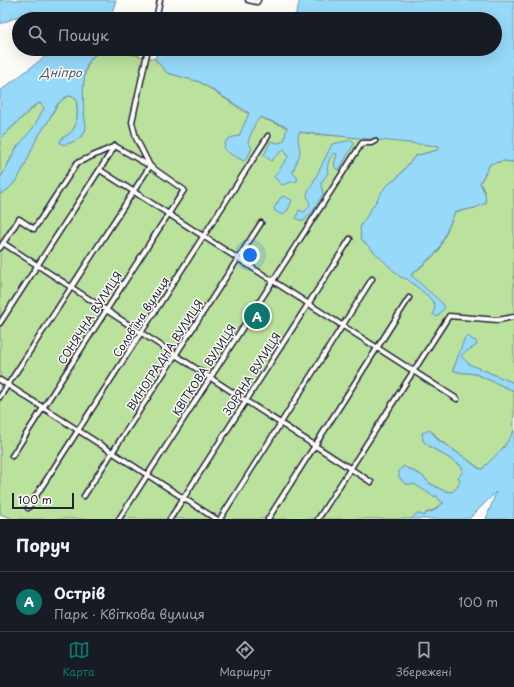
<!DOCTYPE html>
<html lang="uk">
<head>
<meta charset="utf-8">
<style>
  body { margin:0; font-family:"Playpen Sans",sans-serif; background:#242831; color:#f1f3f6 }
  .scale { position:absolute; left:12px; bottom:10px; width:62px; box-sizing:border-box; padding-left:4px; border:2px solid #22223b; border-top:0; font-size:11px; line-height:14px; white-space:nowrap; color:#22223b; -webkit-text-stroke:3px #fdfcf7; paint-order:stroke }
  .you { position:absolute; left:250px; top:255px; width:14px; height:14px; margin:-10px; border:3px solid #fff; border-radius:50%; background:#1a73e8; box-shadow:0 0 0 6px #1a73e833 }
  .badge { display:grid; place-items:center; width:26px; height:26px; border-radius:50%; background:#0f766e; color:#fff; font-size:13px; font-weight:700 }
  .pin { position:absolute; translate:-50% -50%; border:2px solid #fff; box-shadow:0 1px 4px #0006 }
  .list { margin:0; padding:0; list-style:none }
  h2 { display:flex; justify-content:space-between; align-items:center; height:52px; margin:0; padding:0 16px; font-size:17px }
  h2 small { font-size:13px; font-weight:400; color:#9ea1a6 }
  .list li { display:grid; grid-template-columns:26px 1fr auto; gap:12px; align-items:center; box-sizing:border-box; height:60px; padding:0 16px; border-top:1px solid #363941 }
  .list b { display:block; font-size:15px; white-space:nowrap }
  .list p { margin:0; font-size:13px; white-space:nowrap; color:#9ea1a6 }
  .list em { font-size:13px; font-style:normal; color:#9ea1a6 }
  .icon { flex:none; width:22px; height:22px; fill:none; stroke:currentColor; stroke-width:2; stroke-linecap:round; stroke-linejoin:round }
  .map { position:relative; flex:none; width:514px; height:519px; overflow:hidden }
  .search { position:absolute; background:#171b24; box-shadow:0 4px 16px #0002; left:12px; right:12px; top:12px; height:44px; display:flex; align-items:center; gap:10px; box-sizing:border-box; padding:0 14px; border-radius:22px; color:#9ea1a6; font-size:15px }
  .sheet { height:112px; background:#171b24 }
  nav { display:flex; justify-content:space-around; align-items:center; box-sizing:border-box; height:56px; border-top:1px solid #363941; background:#171b24; font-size:11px; color:#9ea1a6 }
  nav a { display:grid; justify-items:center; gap:2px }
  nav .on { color:#0f766e }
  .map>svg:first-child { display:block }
</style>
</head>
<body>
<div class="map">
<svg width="514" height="519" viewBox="0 0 514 519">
  <rect width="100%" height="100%" fill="#fdfcf7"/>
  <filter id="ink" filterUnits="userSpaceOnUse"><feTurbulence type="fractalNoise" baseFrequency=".025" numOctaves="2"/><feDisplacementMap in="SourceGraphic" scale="8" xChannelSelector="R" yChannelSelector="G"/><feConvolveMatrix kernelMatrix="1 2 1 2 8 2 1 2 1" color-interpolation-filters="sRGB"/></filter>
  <g filter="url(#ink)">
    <!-- green -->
    <g fill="#bbe29d" stroke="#6e826c">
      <path d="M105 50 115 51 155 59 167 73 200 82 245 112 299 132 313 134 404 141 439 146 440 148 437 150 415 156 397 178 385 187 407 279 438 252 455 212 475 208 485 193 480 183 490 164 503 161 514 162V383L469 364 459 354 453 370C461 374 470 372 478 375 490 380 502 386 514 391V431L513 435 497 455 482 469 479 468 464 457 438 439 433 432 429 446 460 465 463 469 462 473 459 477 460 480 458 486 452 492 444 491 429 483 423 476 418 474 411 469 399 477 405 484 414 483 433 496H437L445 503 438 506 436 509 426 513 424 516 417 514 411 519H14L0 514V194C21 185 27 156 37 138 40 133 44 128 47 123 52 115 60 96 71 96L76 99C78 110 79 127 69 134 65 137 61 137 60 143 66 141 76 140 81 137 89 130 84 122 84 113 82 96 81 65 96 54 98 52 102 51 105 50Z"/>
      <path d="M38 103 44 106C44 120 24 137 17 148 10 157 7 169 0 178V139Z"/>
    </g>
    <!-- water -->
    <g fill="#96d9f8" stroke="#6890ac">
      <polygon points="0,0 116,0 110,19 39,19 35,13 31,11 0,24"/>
      <path d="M300 0H514V162L503 161 490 164 480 183 485 193 486 203 475 208 455 212 438 251 411 275 442 303 445 307 437 317 433 314 435 306 434 303 428 296 407 279 400 277 361 239 360 227 385 187 397 178 415 156 437 150 440 148 439 146 299 132C297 142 299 142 300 151 300 159 294 165 293 173L298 178 296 182H291L282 185 274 177 288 157 284 149 271 161 264 155 271 141 278 143 284 141 287 127 260 117 255 124 248 142 252 148 248 157 244 161 230 154 224 149C224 139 231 137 239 136L249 113 200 82 167 73 155 59 158 49H495V19H294Z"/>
      <path d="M52 49H140C125 61 104 39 89 61 82 73 83 99 84 112 84 117 86 123 86 127 85 138 72 143 63 145L60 142C61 137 65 137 69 134 79 127 78 110 76 99L71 96C59 96 52 114 47 123 44 128 40 133 37 138 28 156 20 186 0 194V178L4 172 17 147 33 128 44 108 40 103 35 105 0 139V91L51 52Z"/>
      <path d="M352 140 354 144 339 170 336 169 334 165 337 154 334 153C329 157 326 167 328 173L321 183 323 194 313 211 309 215 304 221 300 220 296 218 299 210 304 212C318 200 300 200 311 187L332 144Z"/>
      <polygon points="283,196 292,200 288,210 282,215 275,211 274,208 281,197"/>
      <path d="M468 336 473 340 476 341 477 345C472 349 465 351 461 356L469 364 514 383V391C502 386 490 380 478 375 470 372 461 374 453 370L465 337Z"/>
      <path d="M430 430 438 440 464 457 478 468 482 469 504 447 514 431V519H486L496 492 469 519H411L416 514H420L424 516C427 511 432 513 436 509 440 506 440 504 444 503L440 501 437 496H433L414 484H405L399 477V471L403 466 423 476 429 483 444 491 452 492 458 486 460 480 458 477 462 473 463 469 460 465 429 446 423 441 422 433Z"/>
    </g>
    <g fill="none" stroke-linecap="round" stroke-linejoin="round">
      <!-- minor casing -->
      <g stroke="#22223b" stroke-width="7">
        <g id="minor">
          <polyline points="248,0 257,2 258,0"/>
          <polyline points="156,19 160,0"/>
          <polyline points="100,170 457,399"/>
          <polyline points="3,243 371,482"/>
          <polyline points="0,248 19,219 34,229 77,163 115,146"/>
          <polyline points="0,323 115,146"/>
          <polyline points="0,380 216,519"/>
          <polyline points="0,397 150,166 136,138 132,122 148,49"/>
          <polyline points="12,456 184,190 150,166 115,146"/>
          <polyline points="84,496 261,223"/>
          <polyline points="28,508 268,136"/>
          <polyline points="119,519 362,143 371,143 375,141"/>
          <polyline points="170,519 350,239"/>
          <polyline points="220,519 372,279"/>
          <polyline points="268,519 409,298"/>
          <polyline points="318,519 449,316 498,320 514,317"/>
        </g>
      </g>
      <!-- minor -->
      <use href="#minor" stroke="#fdfcf7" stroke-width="4"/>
    </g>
  </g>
  <g text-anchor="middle" stroke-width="3" stroke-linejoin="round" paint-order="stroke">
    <!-- street labels -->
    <g font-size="11" fill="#22223b" stroke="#fdfcf7">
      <text transform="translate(141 317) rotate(-57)" y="4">Соловʼїна вулиця</text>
      <text transform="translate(90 318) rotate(-57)" y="4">СОНЯЧНА ВУЛИЦЯ</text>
      <text transform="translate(165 355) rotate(-57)" y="4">ВИНОГРАДНА ВУЛИЦЯ</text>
      <text transform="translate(204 370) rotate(-57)" y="4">КВІТКОВА ВУЛИЦЯ</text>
      <text transform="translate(252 374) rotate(-57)" y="4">ЗОРЯНА ВУЛИЦЯ</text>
    </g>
    <!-- water labels -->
    <g font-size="12" font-style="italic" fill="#455974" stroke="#fdfcf7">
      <text x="61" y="77">Дніпро</text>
    </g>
  </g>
</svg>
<div class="scale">100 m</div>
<div class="you"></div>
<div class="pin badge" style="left:257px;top:316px">A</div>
<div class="search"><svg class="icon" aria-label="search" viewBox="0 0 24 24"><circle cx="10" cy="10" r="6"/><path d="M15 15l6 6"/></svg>Пошук</div>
</div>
<section class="sheet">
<h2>Поруч<small></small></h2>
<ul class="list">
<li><span class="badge">A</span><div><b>Острів</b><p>Парк · Квіткова вулиця</p></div><em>100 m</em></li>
</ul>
</section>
<nav>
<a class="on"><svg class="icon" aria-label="map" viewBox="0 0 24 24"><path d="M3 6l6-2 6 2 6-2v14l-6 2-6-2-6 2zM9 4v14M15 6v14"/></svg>Карта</a>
<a><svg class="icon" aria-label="directions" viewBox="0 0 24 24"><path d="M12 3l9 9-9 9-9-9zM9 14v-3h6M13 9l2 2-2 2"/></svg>Маршрут</a>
<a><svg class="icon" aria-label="saved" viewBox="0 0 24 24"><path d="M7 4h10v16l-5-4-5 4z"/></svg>Збережені</a>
</nav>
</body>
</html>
